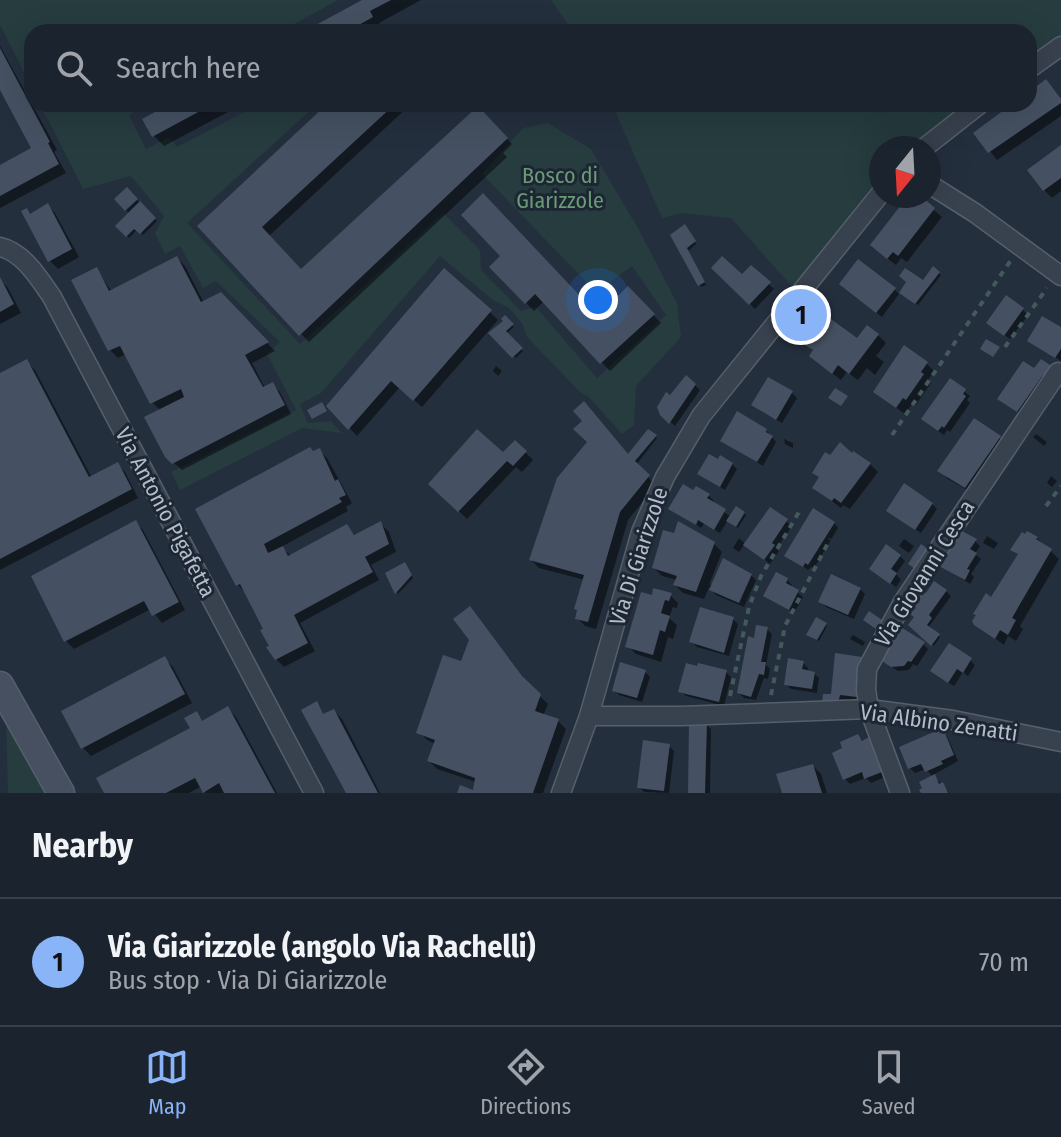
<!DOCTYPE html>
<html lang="en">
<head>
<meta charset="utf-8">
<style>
  body { margin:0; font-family:"Fira Sans Condensed",sans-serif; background:#282f3a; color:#f1f3f6 }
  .compass { position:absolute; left:869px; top:136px; width:72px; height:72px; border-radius:50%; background:#1b232e; box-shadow:0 8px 32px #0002; rotate:198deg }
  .you { position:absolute; left:598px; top:300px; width:28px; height:28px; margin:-20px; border:6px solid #fff; border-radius:50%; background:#1a73e8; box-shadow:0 0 0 12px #1a73e833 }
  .badge { display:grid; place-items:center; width:52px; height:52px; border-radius:50%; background:#8ab4f8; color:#111; font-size:26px; font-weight:700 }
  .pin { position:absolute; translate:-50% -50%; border:4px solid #fff; box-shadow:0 2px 8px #0006 }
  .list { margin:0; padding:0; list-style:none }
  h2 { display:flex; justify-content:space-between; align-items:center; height:104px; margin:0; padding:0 32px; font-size:34px }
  h2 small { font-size:26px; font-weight:400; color:#a0a4aa }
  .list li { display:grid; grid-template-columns:52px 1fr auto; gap:24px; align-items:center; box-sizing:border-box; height:128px; padding:0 32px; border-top:2px solid #39404a }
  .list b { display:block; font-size:30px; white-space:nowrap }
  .list p { margin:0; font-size:26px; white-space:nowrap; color:#a0a4aa }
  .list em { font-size:26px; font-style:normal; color:#a0a4aa }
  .icon { flex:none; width:44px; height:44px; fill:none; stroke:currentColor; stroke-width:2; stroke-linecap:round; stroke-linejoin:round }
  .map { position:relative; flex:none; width:1061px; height:793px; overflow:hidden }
  .search { position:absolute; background:#1b232e; box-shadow:0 8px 32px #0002; left:24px; right:24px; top:24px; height:88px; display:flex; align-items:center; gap:20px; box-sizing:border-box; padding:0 28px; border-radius:24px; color:#a0a4aa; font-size:30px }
  .sheet { height:232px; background:#1b232e }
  nav { display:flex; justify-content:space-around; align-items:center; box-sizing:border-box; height:112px; border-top:2px solid #39404a; background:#1b232e; font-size:22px; color:#a0a4aa }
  nav a { display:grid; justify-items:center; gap:4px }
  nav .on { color:#8ab4f8 }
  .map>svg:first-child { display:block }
</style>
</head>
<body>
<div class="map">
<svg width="1061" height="793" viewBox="0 0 1061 793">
  <rect width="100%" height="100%" fill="#242f3e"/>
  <!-- green -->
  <g fill="#263c3f">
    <polygon points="0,0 338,0 280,32 32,32 32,88 0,25"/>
    <polygon points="551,0 1061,0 1061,37 1029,60 1029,32 573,32"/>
    <polygon points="40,104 149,104 129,115 146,149 169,137 177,147 260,104 317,104 187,223 300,344 443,213 480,250 481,270 521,311 536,307 597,378 666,315 632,266 596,292 482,174 523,128 548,123 591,149 639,230 677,303 681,337 636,386 634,425 622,434 589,397 581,393 527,337 522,323 509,308 493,300 440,256 321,393 300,404 308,423 331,421 342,433 302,428 180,490 171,472 296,410 267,354 280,342 216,281 203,288 180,246 165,254 155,233 164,216 131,176 83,189"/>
    <polygon points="612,104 970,104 911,148 881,148 881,177 794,289 731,218 681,213 662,218"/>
    <polygon points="6,714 46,793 8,793"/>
  </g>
  <!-- shadow -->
  <g fill="#0007">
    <polygon points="366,0 421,0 379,23 382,28 376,32 307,32"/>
    <polygon points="0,46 57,150 54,152 66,173 0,208 0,167 34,149 0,86"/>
    <polygon points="1029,94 1061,100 1061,116 997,160 976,133 1015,104 1029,104"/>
    <polygon points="174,104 243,104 164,146 154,136"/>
    <polygon points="330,104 411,104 269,236 302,271 478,109 512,144 503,153 507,157 309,342 200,226"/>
    <polygon points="1061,148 1061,191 1052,198 1044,190"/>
    <polygon points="127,189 157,221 143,235 138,229 129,238 118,226 130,214 126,210"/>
    <polygon points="911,196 917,196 942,217 907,262 901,258 896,265 880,253"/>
    <polygon points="47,205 55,213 79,257 58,269 50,261 27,211 31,215"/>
    <polygon points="687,229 696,244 688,251 706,285 701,287 673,235"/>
    <polygon points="177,258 185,266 204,303 220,295 275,351 252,363 265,388 272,384 280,392 291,414 182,470 166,456 161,411 152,402 126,354 118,358 110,350 96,269 112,292"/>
    <polygon points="492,267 598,317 628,289 661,323 610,371 544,301 534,311"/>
    <polygon points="713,268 742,277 751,268 774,289 755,309"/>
    <polygon points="934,269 941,275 918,305 902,292 924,283"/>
    <polygon points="0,280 8,288 21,313 0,324"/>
    <polygon points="846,289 894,289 899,294 882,317"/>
    <polygon points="1023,310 1028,315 1010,339 994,328"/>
    <polygon points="490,312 498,320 422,407 400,387 357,436 329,406"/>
    <polygon points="505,318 514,327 506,334 523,351 516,358 491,334 506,322"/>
    <polygon points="1061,330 1061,361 1029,340"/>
    <polygon points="878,335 886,343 876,356 884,362 875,375 867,368 858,380 847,372 841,380 820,364 815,352 805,343 857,341"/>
    <polygon points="27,362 35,370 92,478 117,464 125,472 138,498 0,570 0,376"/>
    <polygon points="926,363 934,371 928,380 931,383 915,406 912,404 905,414 884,399"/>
    <polygon points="496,366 502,371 498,376 493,371"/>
    <polygon points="1041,376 1046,381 1023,416 1005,403"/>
    <polygon points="950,380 970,396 967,400 970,403 950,432 947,430 944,435 928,424"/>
    <polygon points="695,385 700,390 675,426 662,414 670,398"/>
    <polygon points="792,393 797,398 782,423 759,410"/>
    <polygon points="766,430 776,442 763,466 722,440"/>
    <polygon points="648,431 657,438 636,465 656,485 628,520 596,629 585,626 577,618 585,580 539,568 531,560 628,457"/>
    <polygon points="1036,434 1047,442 1044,446 1033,437"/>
    <polygon points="999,438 1007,446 974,494 948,479 940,471"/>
    <polygon points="784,439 793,443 793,448 785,444"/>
    <polygon points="515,442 533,460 522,472 516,467 467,519 430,484 503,455"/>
    <polygon points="319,450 327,458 352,503 346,507 348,511 281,547 291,556 347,527 355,535 381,524 389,532 396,552 371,565 379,580 300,623 315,651 284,667 276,659 266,629 246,593 238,585 314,453"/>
    <polygon points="852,456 870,464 878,472 850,509 843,505 841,508 815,488 821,479 814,472"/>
    <polygon points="732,464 737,469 725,490 700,474"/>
    <polygon points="1051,476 1057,481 1052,487 1047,483"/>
    <polygon points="694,493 709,496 714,501 712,503 731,517 744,513 746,515 738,528 728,520 720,533 704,524 701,528 671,508"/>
    <polygon points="932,504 937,509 921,533 894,515"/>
    <polygon points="770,509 792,526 776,549 779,551 770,564 745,544 739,552 733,548 739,538 746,544"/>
    <polygon points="135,522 143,530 185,610 162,623 151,609 74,649 66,641 34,577"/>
    <polygon points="834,523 838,528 814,568 811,567 808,570 787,555"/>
    <polygon points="987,536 998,543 994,549 983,543"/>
    <polygon points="1037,538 1059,559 1020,626 1023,629 1016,641 1008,636 1004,645 975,624 1020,556 1013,549"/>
    <polygon points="904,539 914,546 909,553 899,546"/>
    <polygon points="975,541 980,546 975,554 981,559 971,574 974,577 970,584 940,564"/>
    <polygon points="714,544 722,552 709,585 751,575 756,580 744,607 716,595 709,587 704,599 683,593 675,585 677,580 662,576 654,568"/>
    <polygon points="900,556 905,561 896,574 901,580 896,587 871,569"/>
    <polygon points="406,566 413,578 398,594 387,574"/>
    <polygon points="777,575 787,580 792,585 791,588 803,597 794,613 766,596"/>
    <polygon points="860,589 865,594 854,619 826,607 821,602"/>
    <polygon points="946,591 951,596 928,628 940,637 934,646 911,625 926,595"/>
    <polygon points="670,595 678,603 677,608 673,607 669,618 677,625 673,639 668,637 661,662 636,654 628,646 653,598"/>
    <polygon points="733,619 738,624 729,656 697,647 692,642"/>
    <polygon points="825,624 827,626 819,641 810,636"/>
    <polygon points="767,629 772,634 766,665 770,669 768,679 764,678 756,700 744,698 739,693 755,640"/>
    <polygon points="853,635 865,642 863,646 850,639"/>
    <polygon points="923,644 928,649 917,666 913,664 909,670 898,671 887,664"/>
    <polygon points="165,659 173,667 192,703 91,756 83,748 64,712"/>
    <polygon points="861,659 866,664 862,701 841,699 840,705 836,697"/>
    <polygon points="970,660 975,665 968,676 963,672 954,686 938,676"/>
    <polygon points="803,663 808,668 807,672 814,673 819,678 817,693 791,689 786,684"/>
    <polygon points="645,672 650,677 642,702 619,695 614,690"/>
    <polygon points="726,672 731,677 724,706 686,696 681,691"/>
    <polygon points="528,685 548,704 543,716 558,721 566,729 543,793 460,793 475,793 476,782 437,769 429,761 436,744 427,740 419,732"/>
    <polygon points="228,709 236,717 277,793 205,793 202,786 189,793 106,793 191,729"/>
    <polygon points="334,711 342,719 380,793 349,793 324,716"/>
    <polygon points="706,724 711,729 710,793 690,793"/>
    <polygon points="942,731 947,736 958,761 933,775 949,793 923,793 933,777 926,769 915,773 910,768"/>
    <polygon points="858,736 864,742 869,740 874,745 885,777 871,783 866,778 850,784 845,779"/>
    <polygon points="669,746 674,751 669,793 644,792 639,787"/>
    <polygon points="813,766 821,774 827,793 784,793"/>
  </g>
  <!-- building -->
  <g fill="#455162">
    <polygon points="362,0 391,0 370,11 373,17 346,32 303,32"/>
    <polygon points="0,48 50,142 48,143 59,164 0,196 0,165 31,148 0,90"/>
    <polygon points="1046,79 1061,99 1061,103 988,153 973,133 1012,104 1029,104 1029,92"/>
    <polygon points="170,104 213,104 152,137 142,119"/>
    <polygon points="327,104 395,104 262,227 301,269 478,106 508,138 299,336 197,226"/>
    <polygon points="1061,145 1061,178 1043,191 1027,170"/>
    <polygon points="127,187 138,199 125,211 114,199"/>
    <polygon points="483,193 598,315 628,286 655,314 600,364 535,294 525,304 489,267 500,256 461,215"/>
    <polygon points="908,196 921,196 935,208 898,256 893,252 887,259 870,245"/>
    <polygon points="140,201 156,218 140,234 134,229 126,237 115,226"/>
    <polygon points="48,203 72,249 48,262 21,211 27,208 30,214"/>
    <polygon points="685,224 696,241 687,248 705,282 698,286 670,235"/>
    <polygon points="177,256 201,302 221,292 269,342 245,355 263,387 273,382 285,405 172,464 165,457 144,417 184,397 181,389 150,404 120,346 108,351 71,280 97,267 109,291"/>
    <polygon points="722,256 742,274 751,265 771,282 749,305 711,268"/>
    <polygon points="858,259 896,288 876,313 839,284"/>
    <polygon points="933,266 940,272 915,304 899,293 906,282 899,276 905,268 923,280"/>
    <polygon points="444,268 492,310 413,401 391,381 348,430 326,406"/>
    <polygon points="0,277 14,304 0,312"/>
    <polygon points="1006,295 1024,308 1004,336 986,323"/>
    <polygon points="824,314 857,338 867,325 879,334 849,374 838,365 832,374 809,356 813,350 802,343"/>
    <polygon points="505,315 514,324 506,331 523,348 512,358 488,333 503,321 501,319"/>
    <polygon points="1042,316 1061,327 1061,349 1055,358 1027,341"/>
    <polygon points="986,339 1000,347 993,357 980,349"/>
    <polygon points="904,345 928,362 921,372 924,374 906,400 903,398 896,408 873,392"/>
    <polygon points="27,359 89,477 118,462 132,489 0,559 0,373"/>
    <polygon points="1041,359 1053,367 1046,377 1043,375 1017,412 997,399 1023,361 1034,368"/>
    <polygon points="686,375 696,384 669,424 660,415 657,407 666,392 670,395"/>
    <polygon points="768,377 793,391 776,420 751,405"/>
    <polygon points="950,378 966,389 963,394 966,396 944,428 942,426 938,431 921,419"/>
    <polygon points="835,388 848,396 841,406 828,398"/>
    <polygon points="584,401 628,454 648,429 657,435 635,461 650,475 620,512 588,622 575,619 577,610 574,609 584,575 529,560 557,478 587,442 573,429 582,421 573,411"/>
    <polygon points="322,402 327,411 312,419 307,410"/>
    <polygon points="737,411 767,429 766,432 773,436 757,462 720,441"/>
    <polygon points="974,418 1001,436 965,488 937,471"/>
    <polygon points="477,429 503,452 515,440 527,451 513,466 507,461 458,512 428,484"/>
    <polygon points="840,442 852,453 853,451 871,463 841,503 834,498 832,501 812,488 819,477 812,473 825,452 830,455"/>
    <polygon points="310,447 313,451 320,448 335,481 338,479 346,495 339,498 342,502 264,544 268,553 283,546 288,556 347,524 354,535 381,521 389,544 365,557 373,572 294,615 308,643 275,660 266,647 269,646 260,630 263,629 240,584 236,586 195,509"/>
    <polygon points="709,454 718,459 720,455 733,463 720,487 697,474"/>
    <polygon points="904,483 933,503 915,530 886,511"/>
    <polygon points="683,484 693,490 696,486 710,494 707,498 726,509 714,530 698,520 696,525 668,509"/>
    <polygon points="736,506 745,512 736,527 726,521"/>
    <polygon points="770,507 788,519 772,543 775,545 764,560 743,545"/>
    <polygon points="813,508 835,522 808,565 805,563 803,567 784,556"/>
    <polygon points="136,520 179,602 152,616 144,601 64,642 31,576"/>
    <polygon points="678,521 715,542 696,592 673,585 677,576 652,568 663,530 674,533"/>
    <polygon points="960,530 977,539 970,549 977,553 967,569 970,570 965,580 937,565 944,554 946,555"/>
    <polygon points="1027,531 1038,537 1036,539 1052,549 1012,618 1016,620 1008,635 1000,630 995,639 974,625 972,621 976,615 973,614 986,593 991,597 1018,554 1010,550 1022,532 1025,534"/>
    <polygon points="886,544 901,555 891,569 897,573 890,584 869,569"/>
    <polygon points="921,544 931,551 918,571 908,564"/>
    <polygon points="723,558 752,574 739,603 709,590"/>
    <polygon points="405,562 412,575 395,594 385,573"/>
    <polygon points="776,572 788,578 786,583 799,590 789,610 763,596"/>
    <polygon points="831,574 861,588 848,615 818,602"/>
    <polygon points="934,581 947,590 929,615 932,618 927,625 940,634 931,646 908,625 914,617 905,611 923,590 926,593"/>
    <polygon points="653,588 672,593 669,601 665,600 661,613 670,616 665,632 660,630 653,655 625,647 641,592 652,595"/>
    <polygon points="470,606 522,676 541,694 535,711 559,719 533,793 457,793 460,785 473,790 475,778 427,761 435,740 416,733 443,655 461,661 469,640 453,619"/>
    <polygon points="700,607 734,617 724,653 689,642"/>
    <polygon points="869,611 882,620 876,629 863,620"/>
    <polygon points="816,617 827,623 817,640 806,635"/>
    <polygon points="756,625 768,627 761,662 766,662 764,675 759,674 751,697 737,693 748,636 754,638"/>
    <polygon points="899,626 925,642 911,662 908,661 904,666 891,667 879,659"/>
    <polygon points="949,643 972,658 963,673 957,669 948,683 930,671"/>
    <polygon points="835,653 862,657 857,697 840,695 838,704 822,702 823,694 831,694"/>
    <polygon points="165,656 185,694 81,749 61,711"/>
    <polygon points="788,658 804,661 802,669 815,672 812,689 784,685"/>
    <polygon points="620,662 646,670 637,698 612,691"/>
    <polygon points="686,663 697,666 698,663 727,670 719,702 678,692"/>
    <polygon points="317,701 323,714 334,709 378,793 346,793 301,710"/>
    <polygon points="228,706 275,793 224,793 219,783 203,793 195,778 166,793 104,793 96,778 190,728 184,718 197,711 202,721"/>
    <polygon points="689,722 707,722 705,793 688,793"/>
    <polygon points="943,728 954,755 941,761 943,764 925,772 921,764 908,769 899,747"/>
    <polygon points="858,734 862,741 869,737 882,772 864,779 862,772 843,780 832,753 842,748 840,742"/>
    <polygon points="643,740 670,744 664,791 637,788"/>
    <polygon points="813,764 822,793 782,793 776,774"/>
    <polygon points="935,774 939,784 943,782 948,793 921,793 919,790 922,788 919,782"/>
  </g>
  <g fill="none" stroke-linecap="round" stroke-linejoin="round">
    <!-- street casing -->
    <g stroke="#565f6c" stroke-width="21">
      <g id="street">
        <polyline points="1029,69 1061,46"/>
        <polyline points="924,148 980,104"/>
        <polyline points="929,184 975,213 1061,276"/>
        <path d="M0 247C23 252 39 278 52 297L314 793"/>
        <polyline points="589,716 681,716 869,709 953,720 1061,742"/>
        <polyline points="561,793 589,716 641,532 665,477 701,416 881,193"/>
        <polyline points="900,793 869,709 866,690 867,669 903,602 1058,372"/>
      </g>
    </g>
    <!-- secondary casing -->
    <g stroke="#565f6c" stroke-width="29">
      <polyline id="secondary" points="0,685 61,793"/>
    </g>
    <!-- path -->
    <g stroke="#44595c" stroke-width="4" stroke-dasharray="6 6" stroke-linecap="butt">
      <polyline points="1005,347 1047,288"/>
      <polyline points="892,435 1011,260"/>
      <polyline points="1046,506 1061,486"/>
      <polyline points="771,695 785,626 830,539"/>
      <polyline points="730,696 749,607 761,576 799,512"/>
    </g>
    <!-- street -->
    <use href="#street" stroke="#38414e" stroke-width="18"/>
    <!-- secondary -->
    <use href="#secondary" stroke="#465061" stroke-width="26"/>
  </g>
  <g text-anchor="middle" stroke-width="6" stroke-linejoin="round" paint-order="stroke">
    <!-- park labels -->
    <g font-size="22" fill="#6b9a76" stroke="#1d2633">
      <text x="560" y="183">Bosco di<tspan x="560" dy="25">Giarizzole</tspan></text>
    </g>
    <!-- street labels -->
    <g font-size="22" fill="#b4bcc9" stroke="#1d2633">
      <text transform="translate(166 512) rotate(62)" y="8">Via Antonio Pigafetta</text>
      <text transform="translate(638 556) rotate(-72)" y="8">Via Di Giarizzole</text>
      <text transform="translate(924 573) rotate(-58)" y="8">Via Giovanni Cesca</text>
      <text transform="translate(939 722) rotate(8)" y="8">Via Albino Zenatti</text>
    </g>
  </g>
</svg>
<svg class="compass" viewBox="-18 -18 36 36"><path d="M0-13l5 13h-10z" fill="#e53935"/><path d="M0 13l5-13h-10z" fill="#a0a4aa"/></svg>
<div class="you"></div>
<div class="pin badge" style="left:801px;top:315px">1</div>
<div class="search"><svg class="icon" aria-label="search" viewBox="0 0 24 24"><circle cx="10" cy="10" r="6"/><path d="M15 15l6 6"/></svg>Search here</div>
</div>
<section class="sheet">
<h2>Nearby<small></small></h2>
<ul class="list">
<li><span class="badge">1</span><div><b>Via Giarizzole (angolo Via Rachelli)</b><p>Bus stop · Via Di Giarizzole</p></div><em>70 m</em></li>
</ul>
</section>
<nav>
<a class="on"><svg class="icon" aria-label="map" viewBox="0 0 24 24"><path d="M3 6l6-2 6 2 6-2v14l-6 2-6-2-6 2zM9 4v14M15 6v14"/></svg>Map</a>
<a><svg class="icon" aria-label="directions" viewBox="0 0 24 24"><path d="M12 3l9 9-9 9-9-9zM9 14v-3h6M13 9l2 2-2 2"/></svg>Directions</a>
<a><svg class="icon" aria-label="saved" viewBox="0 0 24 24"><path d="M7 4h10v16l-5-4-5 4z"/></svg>Saved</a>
</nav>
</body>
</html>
